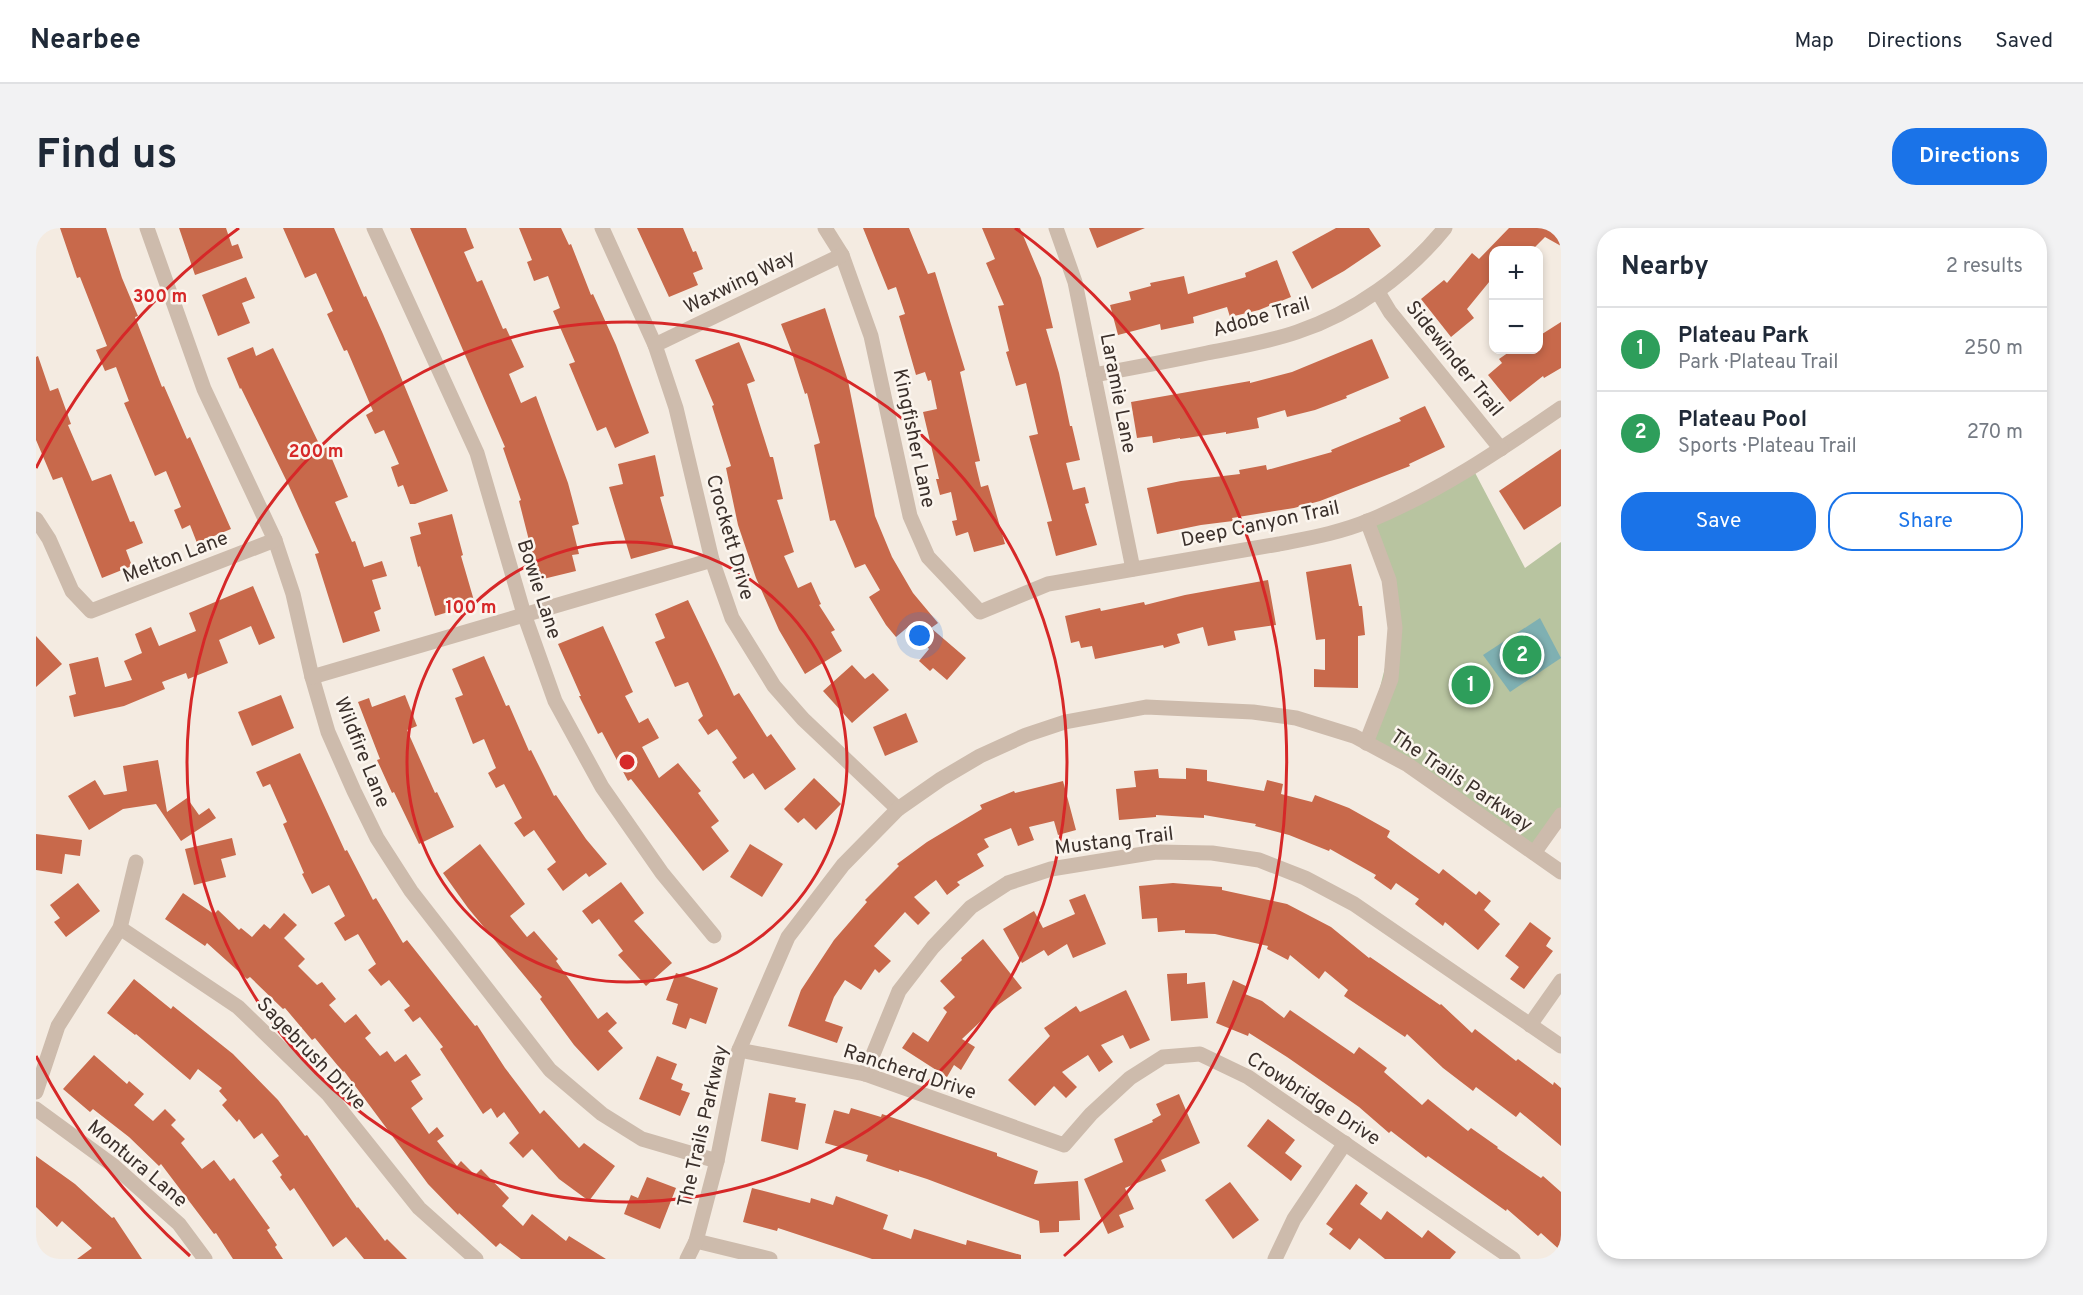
<!DOCTYPE html>
<html lang="en">
<head>
<meta charset="utf-8">
<style>
  body { margin:0; font-family:Overpass,sans-serif; background:#f2f2f3; color:#1f2937 }
  .controls { position:absolute; right:18px; top:18px; display:grid; overflow:hidden; border-radius:12px; box-shadow:0 3px 9px #0003 }
  .controls button { width:54px; height:54px; display:grid; place-items:center; padding:0; border:0; border-bottom:2px solid #e0e1e3; background:#fff; color:#1f2937; font:30px sans-serif }
  .you { position:absolute; left:884px; top:408px; width:21px; height:21px; margin:-15px; border:4px solid #fff; border-radius:50%; background:#1a73e8; box-shadow:0 0 0 9px #1a73e833 }
  .badge { display:grid; place-items:center; width:39px; height:39px; border-radius:50%; background:#1a73e8; color:#fff; font-size:20px; font-weight:700 }
  .pin { position:absolute; translate:-50% -50%; border:3px solid #fff; box-shadow:0 2px 6px #0006 }
  .list { margin:0; padding:0; list-style:none }
  h2 { display:flex; justify-content:space-between; align-items:center; height:78px; margin:0; padding:0 24px; font-size:26px }
  h2 small { font-size:20px; font-weight:400; color:#747a83 }
  .list li { display:grid; grid-template-columns:39px 1fr auto; gap:18px; align-items:center; box-sizing:border-box; height:84px; padding:0 24px; border-top:2px solid #e0e1e3 }
  .list b { display:block; font-size:22px; white-space:nowrap }
  .list p { margin:0; font-size:20px; white-space:nowrap; color:#747a83 }
  .list em { font-size:20px; font-style:normal; color:#747a83 }
  .actions { display:flex; gap:12px; padding:18px 24px }
  .actions a { flex:1; padding:14px 0; border:2px solid #1a73e8; border-radius:24px; text-align:center; font-size:21px; color:#1a73e8 }
  .actions .main { background:#1a73e8; color:#fff }
  .map { position:relative; flex:none; width:1525px; height:1031px; overflow:hidden; border-radius:24px }
  header { display:flex; align-items:center; gap:36px; box-sizing:border-box; height:84px; padding:0 30px; background:#fff; border-bottom:2px solid #e0e1e3 }
  header strong { font-size:28px }
  nav { display:flex; gap:33px; margin-inline-start:auto; font-size:21px }
  .intro { display:flex; align-items:center; justify-content:space-between; box-sizing:border-box; height:144px; padding:0 36px }
  h1 { margin:0; font-size:42px }
  .button { padding:15px 27px; border-radius:24px; background:#1a73e8; color:#fff; font-size:21px; font-weight:700 }
  main { display:flex; gap:36px; padding:0 36px }
  aside { flex:1; background:#fff; border-radius:24px; box-shadow:0 3px 9px #0003 }
  .map>svg:first-child { display:block }
</style>
</head>
<body>
<header>
<strong>Nearbee</strong>
<nav><a>Map</a><a>Directions</a><a>Saved</a></nav>
</header>
<div class="intro"><h1>Find us</h1><a class="button">Directions</a></div>
<main>
<div class="map">
<svg width="1525" height="1031" viewBox="0 0 1525 1031">
  <rect width="100%" height="100%" fill="#f4ebe1"/>
  <!-- green -->
  <polygon fill="#b8c4a0" points="1436,239 1489,340 1525,314 1525,586 1498,625 1330,515 1359,400 1331,293"/>
  <!-- water -->
  <polygon fill="#7fb0b2" points="1504,390 1525,430 1474,464 1447,427"/>
  <!-- building -->
  <g fill="#c8694b">
    <polygon points="24,0 70,0 86,50 102,88 99,89 126,159 128,158 151,211 154,209 195,301 161,315 154,297 146,301 138,282 145,279 130,243 119,248 88,175 93,173 80,139 69,143 60,122 71,118 44,49 41,50"/>
    <polygon points="143,0 190,0 196,18 202,16 207,30 159,47"/>
    <polygon points="247,0 298,0 328,69 330,68 347,106 412,263 379,276 374,276 367,257 362,259 355,239 363,236 348,202 339,206 330,187 337,183 311,122 308,123 291,86 297,83 280,45 269,50"/>
    <polygon points="374,0 430,0 438,20 428,24 441,54 446,52 467,101 470,100 488,139 473,146 485,175 500,168 532,255 543,296 536,298 543,326 536,327 540,343 503,352 483,273 485,272 467,220 469,219"/>
    <polygon points="483,0 525,0 533,17 535,16 555,67 557,66 580,117 613,205 579,220 570,199 561,203 533,136 539,134 517,83 524,80 512,48 498,53 491,34 496,32"/>
    <polygon points="601,0 647,0 657,24 660,23 667,41 657,45 662,57 633,69"/>
    <polygon points="827,0 873,0 892,46 899,44 929,142 924,144 944,233 939,234 945,259 952,257 969,316 938,324 932,304 920,308 916,293 921,292 915,264 904,267 900,251 903,251 887,184 901,181 895,152 892,153 889,144 880,147 863,88 869,86 860,59 852,62"/>
    <polygon points="946,0 984,0 1005,50 1017,100 1010,101 1023,145 1034,198 1036,198 1044,232 1030,235 1037,262 1049,259 1053,275 1049,276 1061,317 1020,328 1011,294 1016,293 993,208 1002,206 990,155 980,158 970,124 973,123 962,78 968,77 950,35 959,31"/>
    <polygon points="1053,0 1109,0 1061,20"/>
    <polygon points="1300,0 1333,0 1345,18 1308,43 1276,61 1256,24"/>
    <polygon points="1473,0 1525,0 1525,18 1509,9 1496,22 1458,22 1458,48 1431,81 1438,90 1415,109 1385,71 1408,52 1411,55 1436,25 1443,31"/>
    <polygon points="1241,32 1255,69 1223,82 1194,89 1191,79 1157,89 1158,95 1125,102 1124,96 1082,107 1074,77 1095,72 1093,64 1115,58 1114,55 1148,48 1152,66 1210,49 1209,45"/>
    <polygon points="210,49 219,70 206,75 214,95 182,108 166,67"/>
    <polygon points="789,80 812,153 839,288 856,329 877,365 902,395 895,400 930,430 911,452 897,440 894,443 883,433 893,421 873,398 860,409 850,397 833,369 844,362 829,336 819,340 799,292 794,293 778,217 784,215 771,165 769,166 755,122 745,96"/>
    <polygon points="1525,94 1525,140 1508,150 1507,148 1474,174 1452,147 1466,135 1463,131 1476,122 1503,122 1503,108"/>
    <polygon points="1336,111 1353,150 1310,168 1311,170 1279,182 1251,189 1249,182 1221,190 1223,200 1190,206 1190,204 1144,211 1144,210 1117,215 1116,208 1101,210 1095,174 1214,153 1214,155 1256,144"/>
    <polygon points="703,114 719,153 711,156 734,229 737,229 747,271 741,272 758,324 748,328 762,360 775,354 785,376 783,377 799,402 795,404 806,423 769,446 743,402 720,350 702,297 690,240 695,238 676,178 678,177 659,132"/>
    <polygon points="217,119 220,128 237,120 286,222 291,219 312,269 299,274 316,314 319,313 328,339 346,333 351,348 336,352 345,381 338,384 344,403 307,415 279,326 283,325 253,258 205,160 204,161 191,130"/>
    <polygon points="2,128 14,163 22,160 35,196 32,197 56,253 75,246 94,294 98,293 107,315 90,322 96,338 66,350 26,249 17,252 0,212 0,129"/>
    <polygon points="1389,178 1409,219 1373,236 1374,238 1284,273 1258,280 1196,290 1197,293 1165,297 1121,306 1111,260 1145,253 1204,246 1203,242 1230,237 1231,242 1296,224 1295,222 1365,193 1363,190"/>
    <polygon points="1525,221 1525,278 1488,302 1463,263"/>
    <polygon points="619,227 628,268 624,269 638,319 595,331 573,259 587,256 582,236"/>
    <polygon points="416,286 427,327 425,328 439,376 399,388 384,338 382,339 374,309 385,306 382,295"/>
    <polygon points="1315,336 1323,378 1326,378 1329,407 1322,408 1322,460 1278,459 1278,441 1289,442 1289,411 1280,412 1270,344"/>
    <polygon points="1232,352 1240,397 1198,403 1200,412 1172,418 1167,399 1141,406 1144,415 1128,420 1127,417 1059,431 1056,418 1045,420 1043,413 1035,415 1029,388 1064,380 1065,383 1108,374 1109,377 1149,367"/>
    <polygon points="217,358 239,410 223,417 215,398 183,412 192,435 152,451 150,445 126,454 129,461 88,478 38,489 33,468 40,466 33,436 62,429 69,459 96,452 88,433 106,425 99,406 115,399 123,418 160,403 153,385"/>
    <polygon points="652,372 698,468 703,465 731,509 735,506 760,541 729,562 717,545 708,551 696,534 701,530 681,501 672,507 662,492 667,488 652,454 639,459 619,414 629,410 619,386"/>
    <polygon points="567,398 597,464 589,468 603,495 612,490 623,510 606,519 623,550 642,535 665,563 662,565 683,593 675,599 693,623 667,643 595,551 592,553 566,504 562,506 543,468 545,468 522,416"/>
    <polygon points="0,408 26,436 0,459"/>
    <polygon points="448,428 470,478 473,477 493,523 495,522 518,568 520,567 550,611 571,636 553,649 550,645 527,663 511,641 520,634 498,602 488,609 478,595 486,590 468,556 460,560 452,545 460,540 448,511 437,516 419,470 427,467 416,441"/>
    <polygon points="816,437 829,451 837,445 853,462 816,495 787,463"/>
    <polygon points="245,467 258,500 216,518 202,484"/>
    <polygon points="369,467 381,498 371,502 399,565 401,564 418,599 383,616 358,564 356,565 341,532 344,531 322,474 333,470 336,479"/>
    <polygon points="870,485 882,514 849,528 837,499"/>
    <polygon points="264,525 309,623 311,622 337,672 340,670 367,715 371,712 439,798 441,797 469,840 504,886 508,882 543,920 548,915 579,938 553,973 523,951 496,921 487,930 473,915 483,905 468,884 461,890 455,880 447,886 404,821 407,819 384,789 377,794 368,782 374,778 353,752 345,758 332,742 340,736 322,706 309,713 298,695 309,688 293,657 276,666 266,646 268,645 247,596 251,594 234,556 227,559 220,544"/>
    <polygon points="122,532 131,584 151,570 163,587 173,580 180,590 145,613 120,576 87,581 53,602 32,568 59,552 68,567 91,563 87,538"/>
    <polygon points="1150,540 1171,542 1171,553 1228,563 1231,552 1247,556 1245,566 1276,574 1279,567 1313,580 1354,603 1351,609 1403,646 1407,641 1440,667 1443,663 1455,673 1448,682 1464,696 1442,722 1409,694 1407,698 1379,676 1383,671 1360,655 1355,662 1338,650 1340,647 1294,621 1293,623 1253,607 1219,598 1220,596 1168,587 1168,590 1120,587 1120,589 1083,592 1080,561 1100,559 1098,543 1122,541 1123,550 1150,551"/>
    <polygon points="778,550 805,576 780,602 768,590 762,595 748,581"/>
    <polygon points="1027,553 1040,602 1022,607 1018,593 993,599 998,612 982,618 975,600 948,611 953,619 941,626 948,638 921,654 924,657 911,667 900,652 878,669 894,685 882,697 869,684 838,718 855,733 843,745 839,741 825,762 809,752 798,769 789,793 807,799 801,815 752,798 765,762 798,712 831,674 829,672 863,638 861,636 891,614 946,581 944,577 978,563 979,565"/>
    <polygon points="0,606 46,612 44,628 29,626 26,646 0,642"/>
    <polygon points="196,610 200,627 185,631 190,649 158,657 149,621"/>
    <polygon points="444,616 489,676 474,688 491,709 498,703 522,731 520,733 562,791 571,784 581,795 572,803 587,820 562,843 538,817 504,771 506,769 432,680 407,645"/>
    <polygon points="714,616 747,636 726,669 694,649"/>
    <polygon points="585,654 608,685 598,693 636,735 610,758 582,727 587,723 563,691 556,696 546,683"/>
    <polygon points="42,655 64,683 30,709 18,694 24,690 14,677"/>
    <polygon points="1137,655 1186,659 1186,662 1251,676 1295,699 1333,730 1334,729 1404,777 1405,776 1436,805 1439,801 1480,833 1482,831 1517,857 1518,854 1525,860 1525,918 1484,884 1480,889 1440,859 1437,863 1407,840 1371,806 1369,809 1308,768 1312,762 1289,743 1283,751 1254,727 1252,732 1231,721 1232,718 1179,706 1149,705 1149,702 1122,704 1121,690 1106,691 1103,658"/>
    <polygon points="147,665 178,686 182,682 203,702 205,700 216,709 228,696 234,701 248,685 261,697 248,710 269,731 262,738 281,757 286,754 300,771 293,777 309,795 320,786 335,805 329,810 344,828 351,823 359,834 370,826 385,847 375,853 387,871 375,880 393,906 401,899 408,908 401,913 421,938 425,933 439,947 445,941 473,970 466,978 487,998 496,986 530,1013 533,1008 570,1031 485,1031 464,1015 460,1019 423,985 422,987 392,956 308,843 307,844 279,810 276,812 249,780 247,781 214,749 211,751 171,715 169,718 129,691"/>
    <polygon points="1049,666 1070,716 1037,730 1031,716 1012,728 1008,722 986,735 967,701 998,683 1007,700 1039,686 1033,672"/>
    <polygon points="1494,694 1515,710 1510,718 1517,723 1488,761 1474,751 1483,739 1469,728"/>
    <polygon points="947,711 986,760 962,777 926,811 939,819 925,842 918,837 911,849 866,820 877,804 892,814 911,784 907,780 919,769 904,753 926,732 925,730"/>
    <polygon points="640,745 682,760 670,796 654,790 650,801 636,796 642,776 630,772"/>
    <polygon points="1151,745 1151,756 1169,754 1172,790 1135,793 1131,746"/>
    <polygon points="98,751 135,781 137,778 197,826 242,872 269,908 271,907 321,980 322,979 349,1013 351,1011 371,1031 328,1031 310,1009 297,1019 258,960 254,963 244,949 246,947 236,933 243,928 226,905 218,911 203,891 201,894 186,877 191,872 183,863 186,860 162,841 154,852 100,806 99,807 71,785"/>
    <polygon points="1197,752 1212,759 1209,766 1226,773 1248,790 1254,782 1318,826 1323,819 1351,840 1348,844 1386,877 1392,871 1432,903 1435,900 1462,919 1461,920 1505,950 1507,948 1525,964 1525,1023 1505,1005 1502,1008 1471,981 1470,983 1392,928 1390,930 1355,903 1353,905 1323,879 1251,829 1213,805 1212,808 1180,795"/>
    <polygon points="1090,762 1114,812 1094,821 1087,807 1065,817 1077,834 1063,844 1052,827 1026,844 1041,859 1030,870 1018,858 999,878 972,852 1014,808 1008,800 1040,778 1044,784"/>
    <polygon points="58,827 91,856 93,853 108,866 98,877 117,893 129,881 140,892 135,897 149,911 145,915 166,941 178,932 194,953 198,950 234,1000 231,1002 241,1017 239,1019 247,1031 197,1031 180,1005 178,1006 125,936 123,938 93,909 57,881 54,884 27,861"/>
    <polygon points="621,828 641,836 635,851 647,856 645,862 654,865 644,888 603,871"/>
    <polygon points="733,865 760,870 759,874 770,876 762,922 725,913"/>
    <polygon points="1143,866 1164,915 1125,932 1130,943 1089,960 1098,981 1083,987 1088,999 1072,1006 1048,951 1087,934 1078,911 1117,894 1116,892 1125,887 1120,876"/>
    <polygon points="815,880 845,889 846,886 961,925 961,928 1002,943 998,956 1042,953 1044,992 1023,993 1023,1004 1004,1005 1003,993 891,951 863,942 863,944 830,933 832,927 789,915 798,882 813,886"/>
    <polygon points="1232,891 1259,912 1249,925 1266,938 1255,953 1211,918"/>
    <polygon points="0,928 39,956 76,990 78,989 106,1031 41,1031 56,1020 26,993 21,999 0,979"/>
    <polygon points="611,949 640,960 624,1001 588,986 595,967 602,970"/>
    <polygon points="1194,954 1223,992 1197,1011 1169,972"/>
    <polygon points="1320,956 1332,965 1324,976 1345,992 1351,983 1386,1010 1392,1002 1420,1024 1414,1031 1349,1031 1323,1010 1314,1022 1293,1006 1297,1001 1290,996"/>
    <polygon points="716,960 774,975 775,970 797,977 800,968 852,987 847,1001 875,1011 878,1001 930,1017 931,1012 985,1027 985,1031 836,1031 742,1000 741,1003 707,994"/>
  </g>
  <g fill="none" stroke-linecap="round" stroke-linejoin="round">
    <!-- minor -->
    <g stroke="#cdbbac" stroke-width="15">
      <polyline points="111,0 168,161 239,312 257,366 276,449 292,504 318,563 341,610 375,663 514,842 566,886 606,911 681,933"/>
      <polyline points="338,0 441,225 488,386 519,473 566,559 626,645 678,708"/>
      <polyline points="566,0 619,117 640,180 676,332 696,390 738,458 767,491 862,581"/>
      <path d="M789 0 806 27 835 108 874 288 892 329 944 384 1012 356 1243 316C1273 310 1303 305 1332 293 1401 265 1464 222 1525 180"/>
      <polyline points="1020,0 1039,54 1097,341"/>
      <polyline points="1342,64 1354,84 1465,221"/>
      <polyline points="619,117 806,27"/>
      <path d="M1058 147C1096 140 1134 133 1171 125 1201 119 1232 114 1261 104 1318 85 1371 47 1409 0"/>
      <polyline points="0,291 13,311 36,363 55,383 239,312"/>
      <polyline points="276,449 676,332"/>
      <polyline points="1330,515 1355,451 1359,400 1353,352 1331,293"/>
      <polyline points="1498,625 1525,587"/>
      <polyline points="84,700 202,779 292,866 383,980 440,1031"/>
      <polyline points="1494,797 1525,753"/>
      <polyline points="703,822 829,846 1028,917 1055,886 1094,850 1127,829 1164,826 1212,849 1477,1031"/>
      <polyline points="829,846 863,763 897,719 935,679 972,655 1015,641 1120,624 1176,625 1223,632 1269,650 1318,676 1525,818"/>
      <polyline points="0,864 22,798 84,700 100,634"/>
      <polyline points="0,881 78,938 143,996 169,1031"/>
      <polyline points="660,1013 734,1031"/>
      <polyline points="651,1031 660,1013 681,933 703,822 752,709 807,637 862,581 905,551 944,528 990,507 1029,494 1110,479 1217,484 1260,490 1318,508 1372,537 1525,644"/>
      <polyline points="1239,1031 1258,991 1309,915"/>
    </g>
  </g>
  <!-- distance rings -->
  <g fill="none" stroke="#d62828" stroke-width="3">
    <circle cx="591" cy="534" r="220"/>
    <circle cx="591" cy="534" r="440"/>
    <path d="M154 1028A660 660 0 0 1 0 828M0 240A660 660 0 0 1 203 0M979 0A660 660 0 0 1 1028 1028"/>
  </g>
  <g text-anchor="middle" stroke-width="5" stroke-linejoin="round" paint-order="stroke">
    <!-- street labels -->
    <g font-size="20" fill="#3b302b" stroke="#fbf5ee">
      <text transform="translate(703 53) rotate(-26)" y="7">Waxwing Way</text>
      <text transform="translate(1225 88) rotate(-16)" y="7">Adobe Trail</text>
      <text transform="translate(1419 130) rotate(51)" y="7">Sidewinder Trail</text>
      <text transform="translate(1083 165) rotate(79)" y="7">Laramie Lane</text>
      <text transform="translate(879 210) rotate(78)" y="7">Kingfisher Lane</text>
      <text transform="translate(1224 295) rotate(-12)" y="7">Deep Canyon Trail</text>
      <text transform="translate(695 309) rotate(74)" y="7">Crockett Drive</text>
      <text transform="translate(139 328) rotate(-21)" y="7">Melton Lane</text>
      <text transform="translate(504 361) rotate(72)" y="7">Bowie Lane</text>
      <text transform="translate(327 524) rotate(68)" y="7">Wildfire Lane</text>
      <text transform="translate(1426 552) rotate(34)" y="7">The Trails Parkway</text>
      <text transform="translate(1078 612) rotate(-7)" y="7">Mustang Trail</text>
      <text transform="translate(276 825) rotate(46)" y="7">Sagebrush Drive</text>
      <text transform="translate(874 843) rotate(18)" y="7">Rancherd Drive</text>
      <text transform="translate(1278 870) rotate(33)" y="7">Crowbridge Drive</text>
      <text transform="translate(666 898) rotate(-77)" y="7">The Trails Parkway</text>
      <text transform="translate(102 935) rotate(40)" y="7">Montura Lane</text>
    </g>
  </g>
  <circle cx="591" cy="534" r="9" fill="#d62828" stroke="#fbf5ee" stroke-width="3"/>
  <g font-size="18" text-anchor="middle" font-weight="bold" fill="#d62828" stroke="#fbf5ee" stroke-width="5" stroke-linejoin="round" paint-order="stroke">
    <text x="124" y="74">300 m</text>
    <text x="280" y="229">200 m</text>
    <text x="435" y="385">100 m</text>
  </g>
</svg>
<div class="controls">
<button>+</button>
<button>−</button>
</div>
<div class="you"></div>
<div class="pin badge" style="left:1435px;top:457px;background:#2e9e5b">1</div>
<div class="pin badge" style="left:1486px;top:427px;background:#2e9e5b">2</div>
</div>
<aside>
<h2>Nearby<small>2 results</small></h2>
<ul class="list">
<li><span class="badge" style="background:#2e9e5b">1</span><div><b>Plateau Park</b><p>Park · Plateau Trail</p></div><em>250 m</em></li>
<li><span class="badge" style="background:#2e9e5b">2</span><div><b>Plateau Pool</b><p>Sports · Plateau Trail</p></div><em>270 m</em></li>
</ul>
<div class="actions"><a class="main">Save</a><a>Share</a></div>
</aside>
</main>
</body>
</html>
